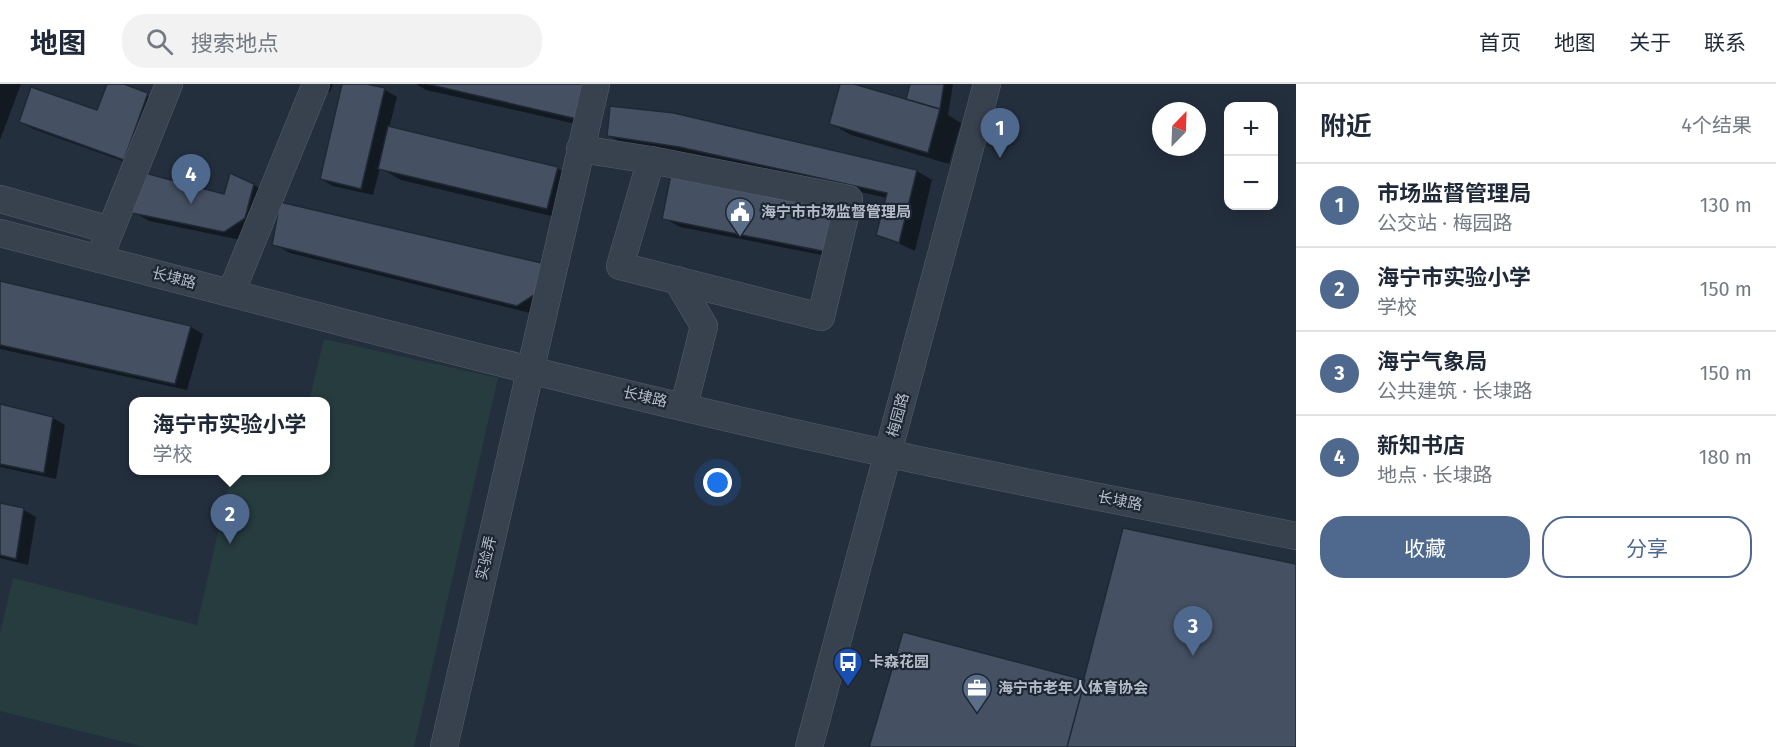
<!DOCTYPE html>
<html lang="zh">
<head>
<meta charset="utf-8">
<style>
  body { margin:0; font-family:"Fira Sans","Noto Sans SC",sans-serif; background:#f2f2f3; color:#1f2937 }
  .controls { position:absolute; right:18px; top:18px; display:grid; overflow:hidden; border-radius:12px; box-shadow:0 3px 15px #0003 }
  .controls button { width:54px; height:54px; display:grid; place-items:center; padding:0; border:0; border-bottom:2px solid #e0e1e3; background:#fff; color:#1f2937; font:30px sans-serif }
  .compass { position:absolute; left:1152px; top:18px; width:54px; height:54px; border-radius:50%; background:#fff; box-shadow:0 3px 15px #0003; rotate:23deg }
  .you { position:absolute; left:718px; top:399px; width:21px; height:21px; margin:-15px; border:4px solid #fff; border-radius:50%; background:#1a73e8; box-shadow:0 0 0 9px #1a73e833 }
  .badge { display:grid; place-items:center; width:39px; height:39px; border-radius:50%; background:#4f688e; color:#fff; font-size:20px; font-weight:700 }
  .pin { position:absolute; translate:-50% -50px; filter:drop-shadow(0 2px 3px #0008) }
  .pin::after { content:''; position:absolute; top:32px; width:21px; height:18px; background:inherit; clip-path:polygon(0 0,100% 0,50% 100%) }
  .popup { position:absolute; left:129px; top:313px; width:201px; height:78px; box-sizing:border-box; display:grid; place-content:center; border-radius:12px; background:#fff; filter:drop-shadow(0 2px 4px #0005); font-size:20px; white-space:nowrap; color:#747a83 }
  .popup b { font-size:22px; color:#1f2937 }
  .popup::after { content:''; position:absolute; left:50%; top:100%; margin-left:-12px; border:12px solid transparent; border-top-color:#fff }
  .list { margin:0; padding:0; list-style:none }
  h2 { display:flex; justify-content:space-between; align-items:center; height:78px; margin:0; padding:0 24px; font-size:26px }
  h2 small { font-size:20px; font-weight:400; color:#747a83 }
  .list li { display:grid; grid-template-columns:39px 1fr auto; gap:18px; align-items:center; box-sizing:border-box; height:84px; padding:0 24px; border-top:2px solid #e0e1e3 }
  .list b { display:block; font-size:22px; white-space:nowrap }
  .list p { margin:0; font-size:20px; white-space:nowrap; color:#747a83 }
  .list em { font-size:20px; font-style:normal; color:#747a83 }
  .actions { display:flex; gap:12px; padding:18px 24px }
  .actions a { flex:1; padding:14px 0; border:2px solid #4f688e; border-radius:24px; text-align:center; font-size:21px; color:#4f688e }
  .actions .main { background:#4f688e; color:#fff }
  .icon { flex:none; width:33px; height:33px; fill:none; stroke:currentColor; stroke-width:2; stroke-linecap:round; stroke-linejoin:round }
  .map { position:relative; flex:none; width:1296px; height:663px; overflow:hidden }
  header { display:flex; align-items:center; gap:36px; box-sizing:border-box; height:84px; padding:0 30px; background:#fff; border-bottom:2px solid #e0e1e3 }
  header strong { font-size:28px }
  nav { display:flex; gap:33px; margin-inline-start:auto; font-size:21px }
  .search { width:420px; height:54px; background:#f2f2f3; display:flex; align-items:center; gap:15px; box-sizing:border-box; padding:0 21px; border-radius:24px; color:#747a83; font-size:22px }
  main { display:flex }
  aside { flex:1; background:#fff }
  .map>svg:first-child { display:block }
</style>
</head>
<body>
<header>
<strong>地图</strong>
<div class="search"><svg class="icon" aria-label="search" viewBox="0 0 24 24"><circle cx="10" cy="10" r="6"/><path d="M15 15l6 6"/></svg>搜索地点</div>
<nav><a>首页</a><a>地图</a><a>关于</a><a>联系</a></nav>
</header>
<main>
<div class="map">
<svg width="1296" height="663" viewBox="0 0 1296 663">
  <rect width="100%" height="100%" fill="#242f3e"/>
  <!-- pitch -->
  <polygon fill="#263c3f" points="324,255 498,294 414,663 144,663 0,627 0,550 13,494 197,541 232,387 326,386 326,318 309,317"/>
  <!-- shadow -->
  <g fill="#0007">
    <polygon points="0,0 21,0 0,56"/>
    <polygon points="108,0 120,0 159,17 136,82 33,45 21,38 98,28"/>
    <polygon points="310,0 333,0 330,8"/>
    <polygon points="344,0 361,0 385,6 397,13 389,44 557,84 578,96 568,136 401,96 380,84 373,111 333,102 321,95"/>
    <polygon points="416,0 585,0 598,45 426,6"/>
    <polygon points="842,0 913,18 907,14 912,0 953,0 948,31 961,39 949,80 851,51 830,39"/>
    <polygon points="673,30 917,87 932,96 915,167 878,150 887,114 696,71 624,60 608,51"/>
    <polygon points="254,101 269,110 241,156 149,137 134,128 225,112"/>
    <polygon points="839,126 847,176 680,143 664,134"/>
    <polygon points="274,160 546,181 534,230 290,169"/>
    <polygon points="0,199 191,243 203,250 187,306 0,265"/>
    <polygon points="0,321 53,334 65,341 56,395 0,383"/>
    <polygon points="0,420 24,426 36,433 28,481 0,474"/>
  </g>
  <!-- building -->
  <g fill="#455162" stroke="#1f2835" stroke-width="1.5">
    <polygon points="107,0 124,0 148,9 124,76 19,38 31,3 97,26"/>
    <polygon points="342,0 367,0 385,4 361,105 320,95"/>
    <polygon points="427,0 585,0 577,35"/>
    <polygon points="840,0 854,0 940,25 928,69 829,40"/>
    <polygon points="910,0 944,0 940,25 906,15"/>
    <polygon points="610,22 674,29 917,86 899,159 876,151 887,109 679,63 607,52"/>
    <polygon points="388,42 558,83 547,125 378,85"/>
    <polygon points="141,88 224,110 230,89 254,100 245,134 224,148 132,129"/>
    <polygon points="671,90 839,125 832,169 662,135"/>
    <polygon points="280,118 546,180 537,209 517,222 272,161"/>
    <polygon points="0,197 191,242 175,300 0,261"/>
    <polygon points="0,320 53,333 44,389 0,380"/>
    <polygon points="0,419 24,424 16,475 0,471"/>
    <polygon points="1123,444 1296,480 1296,663 1066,663"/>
    <polygon points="903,548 1085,596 1067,663 869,663"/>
  </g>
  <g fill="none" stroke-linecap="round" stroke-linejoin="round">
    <!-- minor casing -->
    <g stroke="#565f6c" stroke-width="28">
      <g id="minor">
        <polyline points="580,65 651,76"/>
        <polygon points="651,76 849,115 821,233 620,182"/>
        <polyline points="0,115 110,146"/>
        <path d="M0 149C296 226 591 306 890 370 1025 399 1161 425 1296 452"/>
        <polyline points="99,175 169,0"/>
        <polyline points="677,196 704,242 684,322"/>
        <polyline points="231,209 316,0"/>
        <polyline points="444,663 596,0"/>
        <polyline points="809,663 987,0"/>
      </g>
    </g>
    <!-- minor -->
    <use href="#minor" stroke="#38414e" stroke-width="27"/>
  </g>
  <!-- icons -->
  <defs>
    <g id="civic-pin" transform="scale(1.5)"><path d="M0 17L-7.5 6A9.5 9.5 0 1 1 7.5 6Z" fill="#5c6f8a" stroke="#1d2633"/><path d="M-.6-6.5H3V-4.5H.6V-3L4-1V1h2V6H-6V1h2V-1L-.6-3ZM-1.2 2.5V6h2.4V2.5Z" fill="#fff"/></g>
    <g id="bus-pin" transform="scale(1.5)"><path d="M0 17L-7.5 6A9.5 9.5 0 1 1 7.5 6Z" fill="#1a4fb4" stroke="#1d2633"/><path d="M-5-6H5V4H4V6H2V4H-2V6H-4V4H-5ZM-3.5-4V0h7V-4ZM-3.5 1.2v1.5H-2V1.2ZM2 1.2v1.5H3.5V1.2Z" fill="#fff"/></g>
    <g id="office-pin" transform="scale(1.5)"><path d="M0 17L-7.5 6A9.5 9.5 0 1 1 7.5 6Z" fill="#5c6f8a" stroke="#1d2633"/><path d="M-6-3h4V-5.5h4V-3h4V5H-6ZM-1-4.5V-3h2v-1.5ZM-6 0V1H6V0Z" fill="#fff"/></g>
  </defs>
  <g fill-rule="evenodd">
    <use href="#civic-pin" x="740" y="128"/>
    <use href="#bus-pin" x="848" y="578"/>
    <use href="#office-pin" x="977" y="604"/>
  </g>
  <g text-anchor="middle" stroke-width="4.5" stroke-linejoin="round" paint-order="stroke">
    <!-- poi labels -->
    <g font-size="15" font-weight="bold" fill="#b4bcc9" stroke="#1d2633" text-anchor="start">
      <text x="761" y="133">海宁市市场监督管理局</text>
      <text x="869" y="583">卡森花园</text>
      <text x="998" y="609">海宁市老年人体育协会</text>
    </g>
    <!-- street labels -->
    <g font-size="15" fill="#b4bcc9" stroke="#1d2633">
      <text transform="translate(174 194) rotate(14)" y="5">长埭路</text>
      <text transform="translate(645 313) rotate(13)" y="5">长埭路</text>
      <text transform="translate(898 331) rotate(-75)" y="5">梅园路</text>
      <text transform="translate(1120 417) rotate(11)" y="5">长埭路</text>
      <text transform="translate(486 474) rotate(-77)" y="5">实验弄</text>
    </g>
  </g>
</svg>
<div class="controls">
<button>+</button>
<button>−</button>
</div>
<svg class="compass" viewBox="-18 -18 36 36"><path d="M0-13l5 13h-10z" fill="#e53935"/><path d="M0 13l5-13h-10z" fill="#747a83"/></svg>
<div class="you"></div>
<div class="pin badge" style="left:1000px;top:74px">1</div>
<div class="pin badge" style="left:230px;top:460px">2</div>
<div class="popup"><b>海宁市实验小学</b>学校</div>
<div class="pin badge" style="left:1193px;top:572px">3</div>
<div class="pin badge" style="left:191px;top:120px">4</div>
</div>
<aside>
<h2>附近<small>4个结果</small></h2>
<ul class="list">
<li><span class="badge">1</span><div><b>市场监督管理局</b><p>公交站 · 梅园路</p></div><em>130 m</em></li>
<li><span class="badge">2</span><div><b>海宁市实验小学</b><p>学校</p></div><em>150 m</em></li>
<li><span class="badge">3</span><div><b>海宁气象局</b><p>公共建筑 · 长埭路</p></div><em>150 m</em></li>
<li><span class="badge">4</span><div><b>新知书店</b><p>地点 · 长埭路</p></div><em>180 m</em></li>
</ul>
<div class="actions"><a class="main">收藏</a><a>分享</a></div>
</aside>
</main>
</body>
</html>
